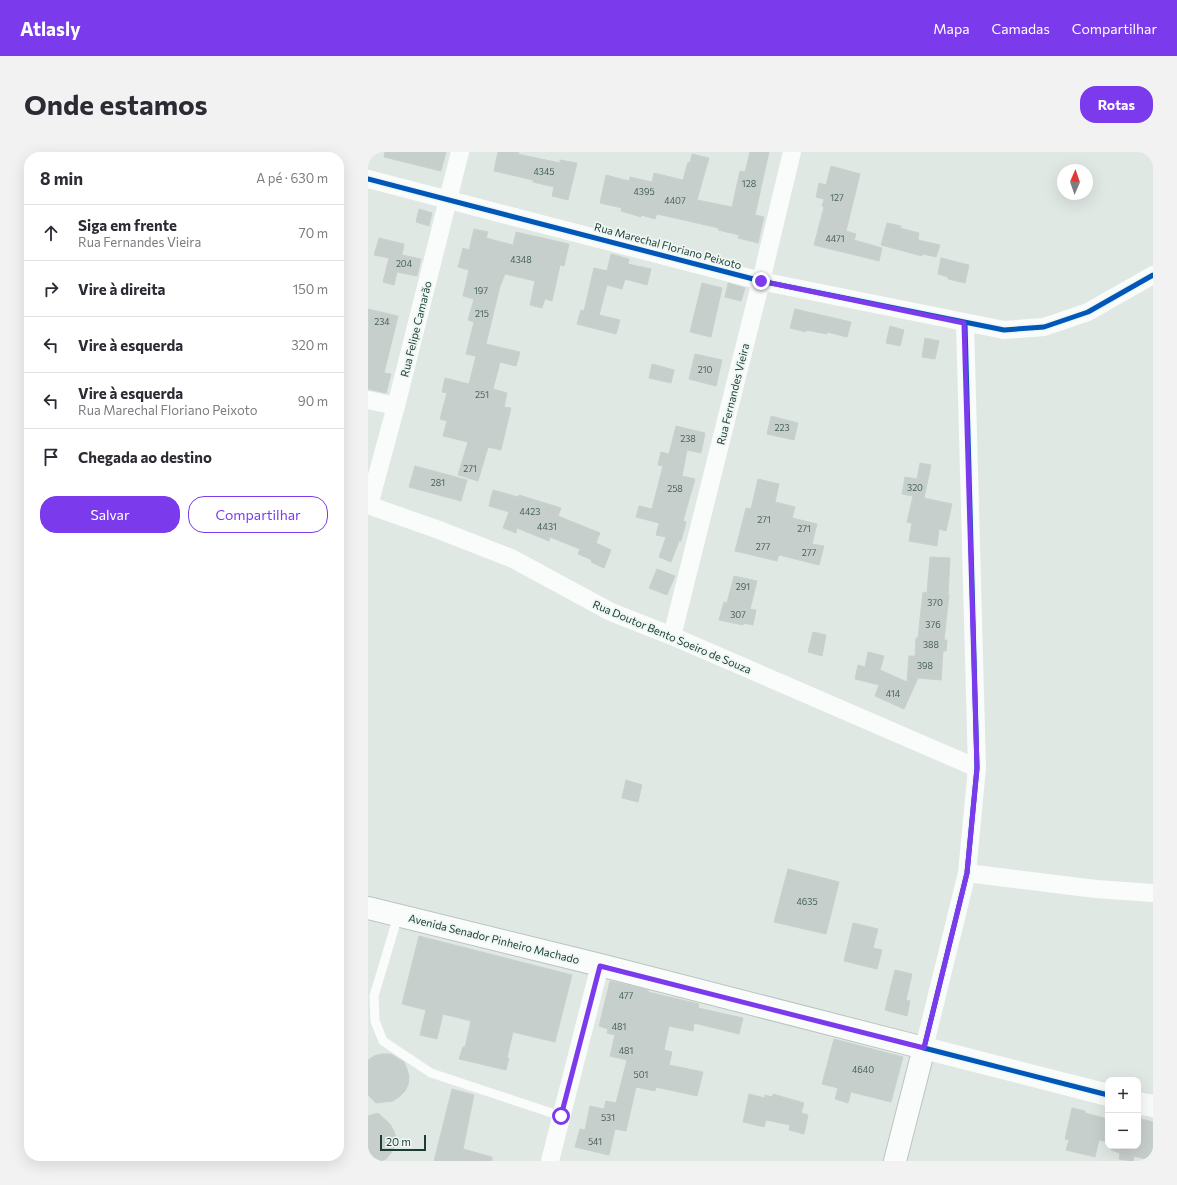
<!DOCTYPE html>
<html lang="pt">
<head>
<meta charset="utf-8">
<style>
  body { margin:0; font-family:Commissioner,sans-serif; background:#f2f2f3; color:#2b2b33 }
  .controls { position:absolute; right:12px; bottom:12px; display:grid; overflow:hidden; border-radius:8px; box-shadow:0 4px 16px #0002 }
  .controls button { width:36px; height:36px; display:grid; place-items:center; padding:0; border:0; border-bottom:1px solid #e1e1e2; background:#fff; color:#2b2b33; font:20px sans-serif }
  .compass { position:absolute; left:689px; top:12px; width:36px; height:36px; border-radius:50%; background:#fff; box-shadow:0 4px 16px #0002; rotate:2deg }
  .scale { position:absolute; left:12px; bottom:10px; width:46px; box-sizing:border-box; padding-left:4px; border:2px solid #1d3c35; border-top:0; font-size:11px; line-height:14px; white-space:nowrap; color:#1d3c35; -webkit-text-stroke:3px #eef7f3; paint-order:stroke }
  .stop { position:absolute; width:12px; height:12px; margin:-9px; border:3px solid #7c3aed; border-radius:50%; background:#fff }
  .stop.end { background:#7c3aed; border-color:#fff; box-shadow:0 1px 4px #0008 }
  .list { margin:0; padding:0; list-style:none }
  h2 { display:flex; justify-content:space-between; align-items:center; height:52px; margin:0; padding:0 16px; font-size:17px }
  h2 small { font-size:13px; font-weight:400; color:#7c7c81 }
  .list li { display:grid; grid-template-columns:26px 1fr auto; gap:12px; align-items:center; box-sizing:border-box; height:56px; padding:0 16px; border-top:1px solid #e1e1e2 }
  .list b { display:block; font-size:15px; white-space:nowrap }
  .list p { margin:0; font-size:13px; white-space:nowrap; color:#7c7c81 }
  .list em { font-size:13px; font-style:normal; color:#7c7c81 }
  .actions { display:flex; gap:8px; padding:12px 16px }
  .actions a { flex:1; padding:9px 0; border:1px solid #7c3aed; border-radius:16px; text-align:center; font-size:14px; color:#7c3aed }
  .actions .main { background:#7c3aed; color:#fff }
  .icon { flex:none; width:22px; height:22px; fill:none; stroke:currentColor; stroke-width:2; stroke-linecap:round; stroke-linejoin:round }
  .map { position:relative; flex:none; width:785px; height:1009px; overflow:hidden; border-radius:16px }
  header { display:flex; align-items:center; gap:24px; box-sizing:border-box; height:56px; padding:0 20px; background:#7c3aed; color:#fff }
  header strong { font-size:19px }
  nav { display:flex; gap:22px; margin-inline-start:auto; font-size:14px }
  .intro { display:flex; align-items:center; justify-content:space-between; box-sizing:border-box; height:96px; padding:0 24px }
  h1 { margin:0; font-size:28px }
  .button { padding:10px 18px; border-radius:16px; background:#7c3aed; color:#fff; font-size:14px; font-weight:700 }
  main { display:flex; gap:24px; padding:0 24px }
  aside { flex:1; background:#fff; border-radius:16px; box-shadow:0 4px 16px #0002 }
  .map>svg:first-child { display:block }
</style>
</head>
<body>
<header>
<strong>Atlasly</strong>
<nav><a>Mapa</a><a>Camadas</a><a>Compartilhar</a></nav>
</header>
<div class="intro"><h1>Onde estamos</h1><a class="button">Rotas</a></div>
<main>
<aside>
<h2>8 min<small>A pé · 630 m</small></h2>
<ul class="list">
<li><svg class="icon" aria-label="ahead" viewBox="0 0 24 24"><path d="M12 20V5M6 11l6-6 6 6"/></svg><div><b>Siga em frente</b><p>Rua Fernandes Vieira</p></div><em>70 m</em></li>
<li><svg class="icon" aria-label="right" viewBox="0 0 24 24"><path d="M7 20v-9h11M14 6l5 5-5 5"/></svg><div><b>Vire à direita</b></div><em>150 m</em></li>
<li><svg class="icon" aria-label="left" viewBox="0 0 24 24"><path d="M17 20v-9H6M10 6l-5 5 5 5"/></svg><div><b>Vire à esquerda</b></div><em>320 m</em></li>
<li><svg class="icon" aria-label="left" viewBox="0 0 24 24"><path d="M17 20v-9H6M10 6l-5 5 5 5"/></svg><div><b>Vire à esquerda</b><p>Rua Marechal Floriano Peixoto</p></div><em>90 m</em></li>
<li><svg class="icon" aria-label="arrive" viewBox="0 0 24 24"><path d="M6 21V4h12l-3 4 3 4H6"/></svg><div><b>Chegada ao destino</b></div></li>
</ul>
<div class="actions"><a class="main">Salvar</a><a>Compartilhar</a></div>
</aside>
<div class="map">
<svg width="785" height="1009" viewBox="0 0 785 1009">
  <rect width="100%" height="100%" fill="#e0e8e4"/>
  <!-- building -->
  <g fill="#c7cfcc" stroke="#c9d1cd">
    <polygon points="17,0 78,0 73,19 16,5"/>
    <polygon points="130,0 151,0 150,2 192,11 192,8 209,11 200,48 184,44 186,35 165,30 165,28 126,19"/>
    <polygon points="382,0 401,0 387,63 396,65 390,91 370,86 371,83 350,78 351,76 289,62 287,67 273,63 273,65 253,59 254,56 232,51 238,23 261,29 262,25 284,30 286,21 315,28 320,10 322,11 324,2 341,6 329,48 364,55 372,19 377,20"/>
    <polygon points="463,14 492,22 478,79 488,82 486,88 514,96 511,109 446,93 456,55 454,54 456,47 448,45 451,31 458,33"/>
    <polygon points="51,57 64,61 61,74 48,70"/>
    <polygon points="519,71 533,74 532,76 551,81 550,88 572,93 568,105 555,102 554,104 513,93"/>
    <polygon points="106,77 120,80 118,86 145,93 148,80 201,92 196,114 192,113 184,149 177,147 174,156 162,153 167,129 137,122 132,134 118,192 152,200 148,214 132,210 125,237 139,241 136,255 143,256 133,298 120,295 110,329 90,323 100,290 75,284 79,269 72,267 79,241 74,240 77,226 101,232 108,204 98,202 106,170 100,168 106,147 95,144 101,118 90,115 95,96 101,98"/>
    <polygon points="11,86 36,92 34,103 53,107 49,124 29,120 26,133 15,130 21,106 6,103"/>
    <polygon points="243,102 261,107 260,112 283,117 279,133 257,127 254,137 239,133 231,163 252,168 248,182 209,172 213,158 216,159 226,116 239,119"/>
    <polygon points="573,106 601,113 597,131 580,127 580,125 570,122"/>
    <polygon points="334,131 354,136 343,185 322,180"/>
    <polygon points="360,131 377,136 373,149 357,145"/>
    <polygon points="0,157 30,164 16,221 23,222 18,241 0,237"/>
    <polygon points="427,157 483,170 479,185 459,180 459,182 438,178 438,180 422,176"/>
    <polygon points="522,174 536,178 532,194 518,191"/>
    <polygon points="557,186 571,189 567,207 554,205"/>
    <polygon points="327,202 354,208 348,234 321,227"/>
    <polygon points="284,212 306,218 303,231 281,226"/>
    <polygon points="403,264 430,271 426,288 399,282"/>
    <polygon points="308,274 337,281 333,301 319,298 314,324 327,327 315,369 318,370 313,389 311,389 303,410 291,405 298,385 288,383 291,371 268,365 271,354 284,357 295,314 290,313 293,300 301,302"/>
    <polygon points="552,311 563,313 556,346 584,352 578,379 571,377 569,394 541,389 544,371 539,370 545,344 534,342 537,325 549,327"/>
    <polygon points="47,314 99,328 93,349 41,335"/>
    <polygon points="390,327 411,332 407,350 427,355 424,366 449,372 444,392 456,394 451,413 411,403 409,409 367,399 378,356 383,357"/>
    <polygon points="125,338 150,345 151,343 193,356 190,364 232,381 228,391 243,398 236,416 223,410 224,408 210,402 212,397 182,385 181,389 149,376 148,381 135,376 141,360 121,354"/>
    <polygon points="562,405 582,406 580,443 581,443 576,488 579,488 578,499 575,499 573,528 550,526 536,557 507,544 511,533 487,527 490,513 497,515 500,500 516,504 512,518 539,530 541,504 547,504 548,486 550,486 555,440 559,441"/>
    <polygon points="289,417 307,424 299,443 281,436"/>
    <polygon points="366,424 389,429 382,457 388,458 385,473 376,471 375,473 351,468 356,450 359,451"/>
    <polygon points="445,480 458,483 454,504 440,500"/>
    <polygon points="258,628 274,633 270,650 254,646"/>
    <polygon points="420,717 471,730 458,782 406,770"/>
    <polygon points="485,771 510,777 505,796 514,798 509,817 476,809"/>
    <polygon points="51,784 204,823 187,890 145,880 139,906 141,906 138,918 91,907 95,895 97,895 103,869 75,862 69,887 52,883 58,858 34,852"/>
    <polygon points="527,818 544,822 538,848 542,849 539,864 517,858"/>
    <polygon points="242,829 280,838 280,840 331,852 330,856 375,866 371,882 326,871 325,879 301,874 296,898 304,900 301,913 335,920 329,944 288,935 287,939 268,935 258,979 247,977 241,1003 207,995 212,977 217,978 222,954 236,957 238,949 248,951 259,908 242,904 247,883 239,881 240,877 231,874"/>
    <polygon points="466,887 535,905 523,950 483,940 480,951 467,947 470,936 454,932"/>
    <polygon points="14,902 23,902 36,910 39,917 41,925 40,933 37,939 31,945 25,949 8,951 0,943 0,908 6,904"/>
    <polygon points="84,937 106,943 95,997 124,1005 124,1009 66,1009"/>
    <polygon points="381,942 397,946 397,943 404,945 405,942 436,951 433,961 440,963 436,982 421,978 422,973 398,968 396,975 375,970"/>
    <polygon points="704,956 717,959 717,961 740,967 740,990 731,988 727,1005 698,998 701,988 697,987"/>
    <polygon points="10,961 22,972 26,979 28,986 27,994 23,1001 18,1007 13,1009 0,1009 0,964"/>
    <polygon points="770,966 785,970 785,1009 766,1004 765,1009 751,1007 752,1001 743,998 743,994 770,994"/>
  </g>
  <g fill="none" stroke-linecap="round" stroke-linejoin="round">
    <!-- secondary casing -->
    <g stroke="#b9c5c0" stroke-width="24">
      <polyline id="secondary" points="0,756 232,813 556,896 527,1009"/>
    </g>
    <!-- service -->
    <polyline stroke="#fafcfb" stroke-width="9" points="30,764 6,844 7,869 15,889 63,921 193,964"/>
    <!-- minor -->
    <g stroke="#fafcfb" stroke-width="18">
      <polyline points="0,27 393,129 636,178 676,175 720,160 785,123"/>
      <polyline points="0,248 28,254"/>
      <polyline points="0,353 71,378 143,406 243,460 304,484 609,616"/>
      <polyline points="1,353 28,254 92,0"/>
      <polyline points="304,484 393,129 424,0"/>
      <polyline points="599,721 728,737 785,741"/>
      <polyline points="556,896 599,721 609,616 597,171"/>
      <polyline points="182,1009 232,813"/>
    </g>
    <!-- tertiary -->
    <g stroke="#fafcfb" stroke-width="22">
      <polyline points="556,896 740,943"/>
      <polyline points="770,951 785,954"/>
    </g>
    <!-- secondary -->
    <use href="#secondary" stroke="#fafcfb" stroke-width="22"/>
    <!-- cycleway casing -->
    <g stroke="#eef7f3" stroke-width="8">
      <g id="cycleway">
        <polyline points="0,27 393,129 636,178 676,175 720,160 785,123"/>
        <polyline points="597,171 609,616 599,721 556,896 740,943"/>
      </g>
    </g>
    <!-- cycleway -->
    <use href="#cycleway" stroke="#0057b8" stroke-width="5"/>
  </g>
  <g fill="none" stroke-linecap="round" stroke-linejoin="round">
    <!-- route -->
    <polyline stroke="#7c3aed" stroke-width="5" points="193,964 232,814 556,896 599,721 609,616 596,171 393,129"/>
  </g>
  <g text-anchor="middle" stroke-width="3.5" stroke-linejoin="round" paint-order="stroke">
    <!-- number labels -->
    <g font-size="9" fill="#48625c">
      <text x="176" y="23">4345</text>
      <text x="381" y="35">128</text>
      <text x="276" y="43">4395</text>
      <text x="469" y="49">127</text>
      <text x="307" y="52">4407</text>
      <text x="467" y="90">4471</text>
      <text x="153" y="111">4348</text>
      <text x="36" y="115">204</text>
      <text x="113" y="142">197</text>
      <text x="114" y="165">215</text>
      <text x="14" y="173">234</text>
      <text x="337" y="221">210</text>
      <text x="114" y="246">251</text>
      <text x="414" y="279">223</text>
      <text x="320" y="290">238</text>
      <text x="102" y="320">271</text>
      <text x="70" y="334">281</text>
      <text x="547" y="339">320</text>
      <text x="307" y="340">258</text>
      <text x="162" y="363">4423</text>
      <text x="396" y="371">271</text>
      <text x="179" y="378">4431</text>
      <text x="436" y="380">271</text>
      <text x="395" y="398">277</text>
      <text x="441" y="404">277</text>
      <text x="375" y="438">291</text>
      <text x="567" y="454">370</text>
      <text x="370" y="466">307</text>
      <text x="565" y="476">376</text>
      <text x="563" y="496">388</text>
      <text x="557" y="517">398</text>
      <text x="525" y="545">414</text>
      <text x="439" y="753">4635</text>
      <text x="258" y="847">477</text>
      <text x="251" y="878">481</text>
      <text x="258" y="902">481</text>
      <text x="495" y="921">4640</text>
      <text x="273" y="926">501</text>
      <text x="240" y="969">531</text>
      <text x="227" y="993">541</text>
    </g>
    <!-- street labels -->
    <g font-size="11" fill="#1d3c35" stroke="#eef7f3">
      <text transform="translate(300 94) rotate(15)" y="4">Rua Marechal Floriano Peixoto</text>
      <text transform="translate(48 177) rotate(-76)" y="4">Rua Felipe Camarão</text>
      <text transform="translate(365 242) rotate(-76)" y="4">Rua Fernandes Vieira</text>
      <text transform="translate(304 485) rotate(23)" y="4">Rua Doutor Bento Soeiro de Souza</text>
      <text transform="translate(126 787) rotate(14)" y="4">Avenida Senador Pinheiro Machado</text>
    </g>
  </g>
</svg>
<div class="controls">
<button>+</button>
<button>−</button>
</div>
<svg class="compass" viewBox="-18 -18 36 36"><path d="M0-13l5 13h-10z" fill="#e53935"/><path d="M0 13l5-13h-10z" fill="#7c7c81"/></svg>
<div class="scale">20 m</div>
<div class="stop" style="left:193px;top:964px"></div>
<div class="stop end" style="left:393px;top:129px"></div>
</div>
</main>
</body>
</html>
